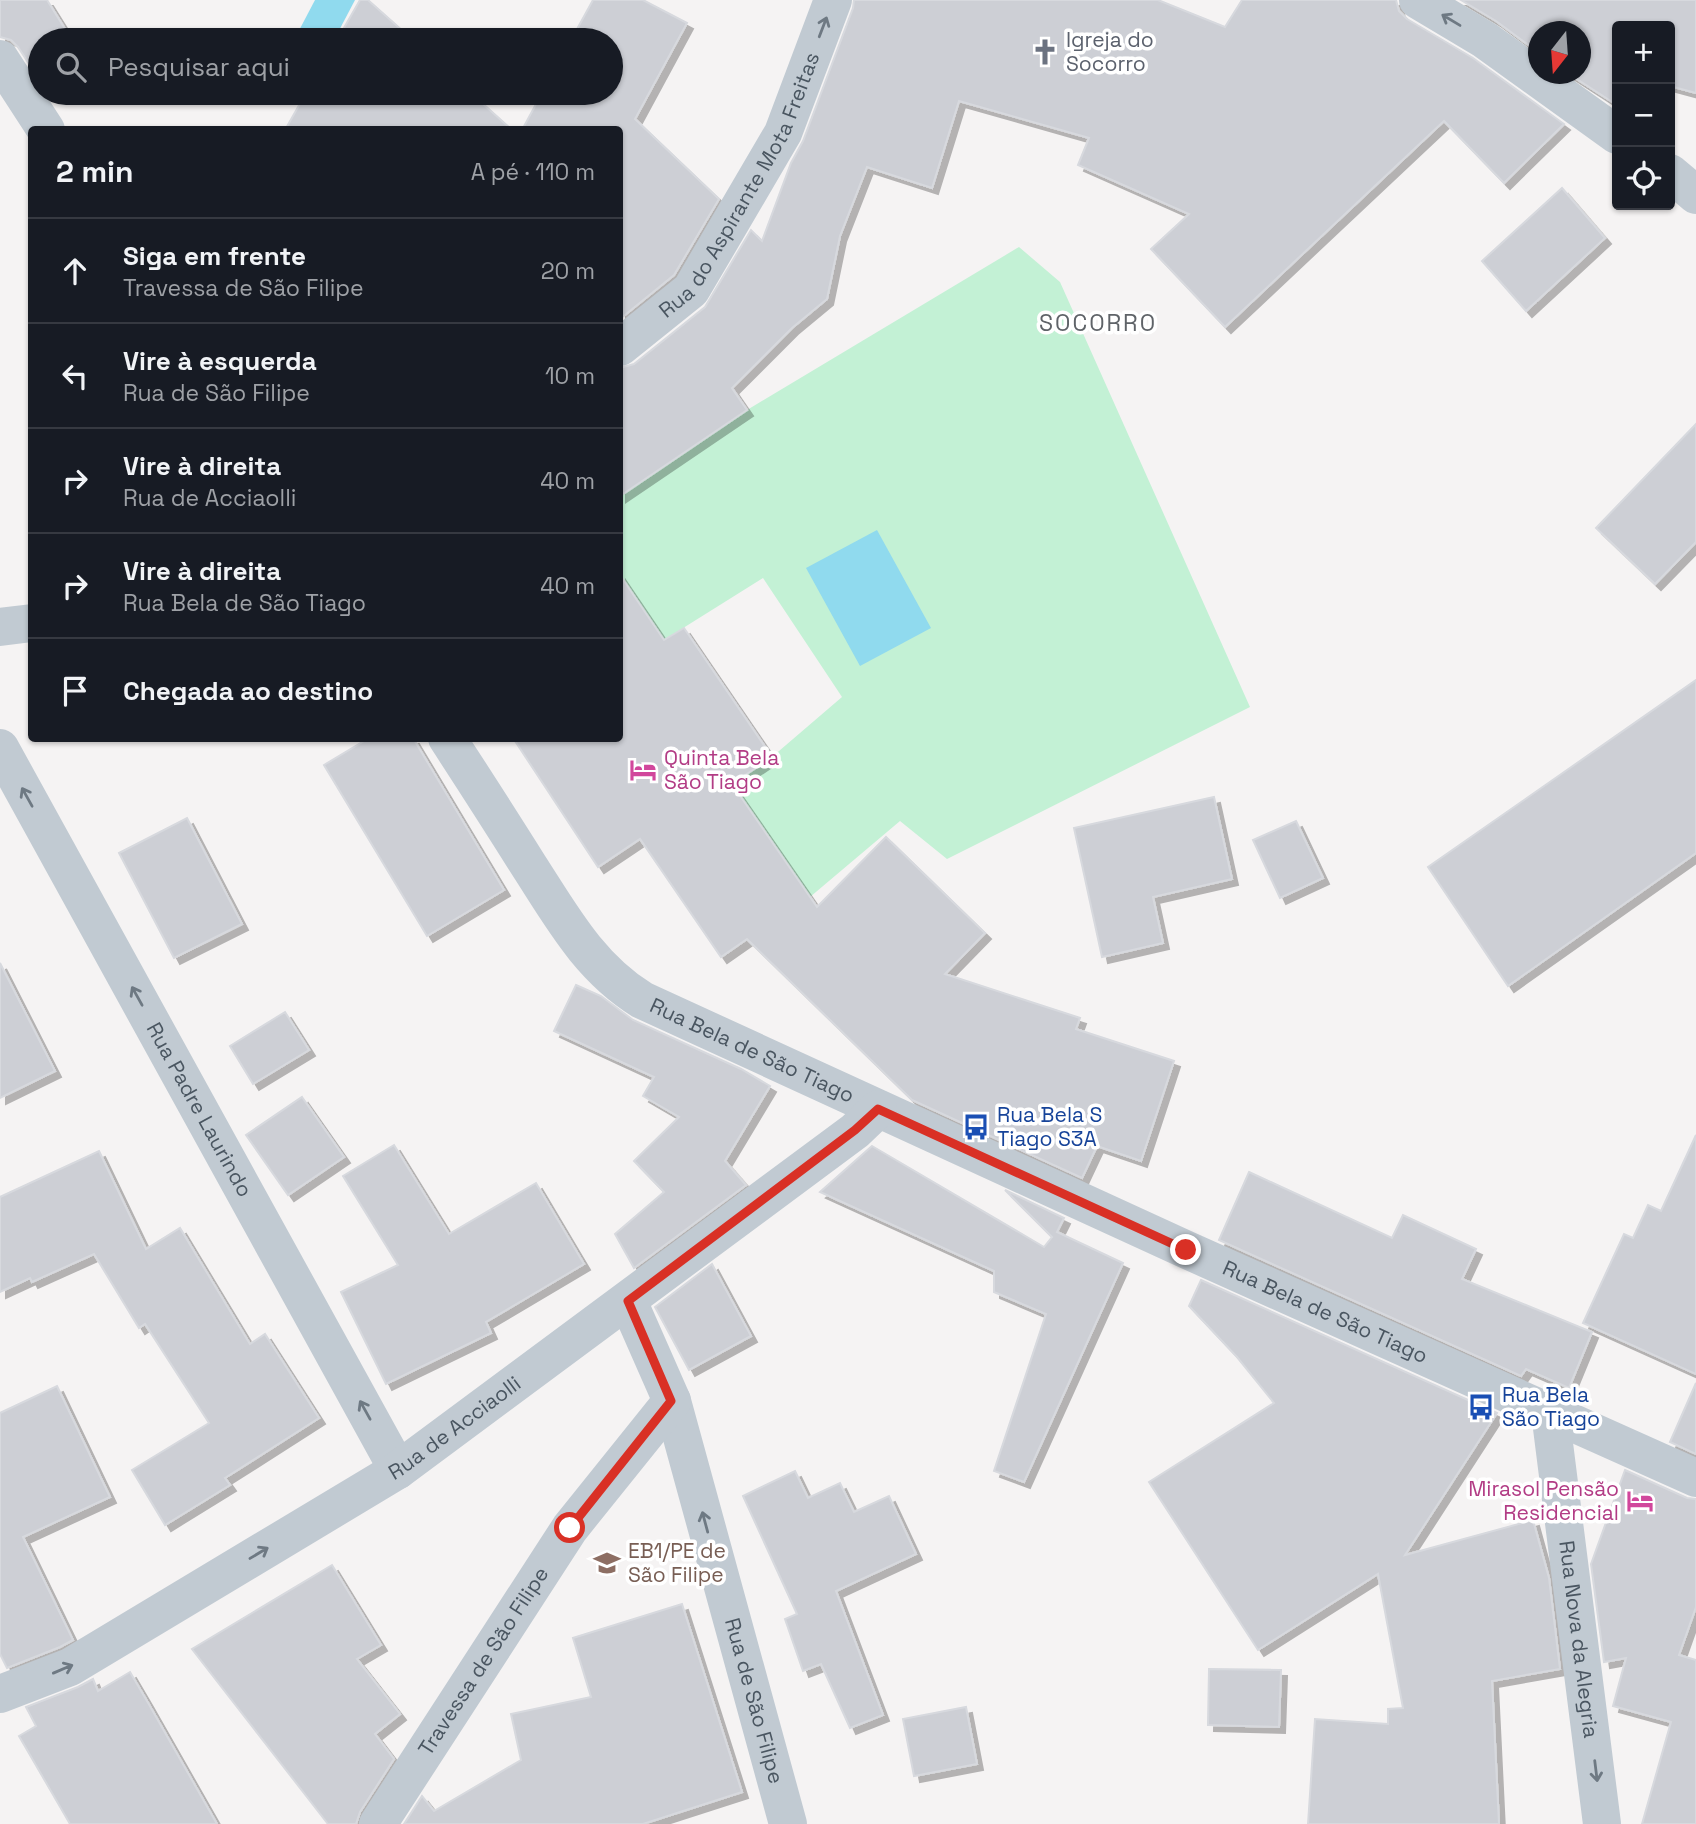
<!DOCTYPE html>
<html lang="pt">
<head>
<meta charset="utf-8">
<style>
  body { margin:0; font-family:"Space Grotesk",sans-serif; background:#20242c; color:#f1f3f6 }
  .controls { position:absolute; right:21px; top:21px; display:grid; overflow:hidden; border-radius:7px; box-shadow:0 2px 5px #0004 }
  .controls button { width:63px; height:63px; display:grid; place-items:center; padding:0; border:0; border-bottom:2px solid #363941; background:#171b24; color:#f1f3f6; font:35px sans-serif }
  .compass { position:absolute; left:1528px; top:21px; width:63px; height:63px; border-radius:50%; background:#171b24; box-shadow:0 2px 5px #0004; rotate:197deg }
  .stop { position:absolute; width:21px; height:21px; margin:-16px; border:5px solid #d93025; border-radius:50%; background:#fff }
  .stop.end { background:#d93025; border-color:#fff; box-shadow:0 2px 7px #0008 }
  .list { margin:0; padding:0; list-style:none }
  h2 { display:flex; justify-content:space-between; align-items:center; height:91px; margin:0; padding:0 28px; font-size:30px }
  h2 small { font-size:23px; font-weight:400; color:#9ea1a6 }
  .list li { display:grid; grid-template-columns:46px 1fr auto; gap:21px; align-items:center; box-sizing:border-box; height:105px; padding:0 28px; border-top:2px solid #363941 }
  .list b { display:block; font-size:26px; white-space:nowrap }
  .list p { margin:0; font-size:23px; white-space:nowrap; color:#9ea1a6 }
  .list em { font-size:23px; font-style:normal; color:#9ea1a6 }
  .icon { flex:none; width:38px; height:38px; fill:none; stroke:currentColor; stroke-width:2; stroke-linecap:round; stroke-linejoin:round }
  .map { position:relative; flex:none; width:1696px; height:1824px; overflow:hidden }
  .search { position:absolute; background:#171b24; box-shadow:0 2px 5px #0004; left:28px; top:28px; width:595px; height:77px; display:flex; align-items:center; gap:18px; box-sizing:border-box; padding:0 24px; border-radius:38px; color:#9ea1a6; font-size:26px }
  .panel { position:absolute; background:#171b24; box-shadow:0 2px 5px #0004; left:28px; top:126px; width:595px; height:616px; border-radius:7px }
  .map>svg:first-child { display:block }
</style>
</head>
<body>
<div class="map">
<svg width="1696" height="1824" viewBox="0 0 1696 1824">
  <defs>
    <filter id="shadow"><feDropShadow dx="6" dy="6" stdDeviation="0" flood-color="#0004"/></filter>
  </defs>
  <rect width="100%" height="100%" fill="#f5f3f3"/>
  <!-- green -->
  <polygon fill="#c3f1d5" points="1019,247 1060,282 1250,707 947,859 900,821 810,897 732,784 772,757 842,697 763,578 664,640 620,575 620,496 747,410"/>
  <!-- water -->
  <g fill="#90daee">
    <polygon points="315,0 355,0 334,40 294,40"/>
    <polygon points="877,530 931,628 860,666 806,568"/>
  </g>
  <!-- building -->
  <g fill="#cdcfd5" stroke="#d7d9de" stroke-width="2" filter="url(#shadow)">
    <polygon points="0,0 47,0 72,40 40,40 40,74 37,76 18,47 11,40 0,37"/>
    <polygon points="360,0 368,0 413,40 337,40"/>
    <polygon points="593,0 643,0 687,23 635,119 719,199 674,275 620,319 620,130 522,130 542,93 611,93 611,40 571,40"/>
    <polygon points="854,0 1158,0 1225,27 1242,0 1396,0 1399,11 1407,19 1473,58 1564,124 1504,183 1444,121 1225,327 1151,249 1189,214 1078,165 1089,138 959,101 932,188 867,167 840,236 827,299 792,328 732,388 747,410 620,496 620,368 634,364 705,307 751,230 762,241 791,163 803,141 853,8"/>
    <polygon points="1461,0 1696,0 1696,93 1670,86 1670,26 1617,26 1617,105 1569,74 1580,74 1580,32 1538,32 1538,52 1496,21"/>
    <polygon points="306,93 471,93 512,130 285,130"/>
    <polygon points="1562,188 1605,238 1526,311 1482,261"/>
    <polygon points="1696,424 1696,542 1655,584 1596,528"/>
    <polygon points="620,575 664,640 684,628 772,757 732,784 817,907 886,837 985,933 945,974 1080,1018 1076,1029 1174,1061 1141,1161 1097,1146 1082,1178 912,1100 747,939 721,957 640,839 598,867 513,738 620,738"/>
    <polygon points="1696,680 1696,853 1508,986 1428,867"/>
    <polygon points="369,738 413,738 504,890 427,936 324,765"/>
    <polygon points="1214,797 1232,879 1153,897 1163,943 1102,957 1074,828"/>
    <polygon points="187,818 242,924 174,958 119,853"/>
    <polygon points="1296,821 1323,878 1280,898 1253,840"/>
    <polygon points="0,963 55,1071 0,1098"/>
    <polygon points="576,985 601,996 633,1020 741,1069 770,1086 725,1161 746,1185 634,1268 615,1234 664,1192 634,1161 679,1117 643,1096 654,1077 554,1031"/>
    <polygon points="285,1012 309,1050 253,1084 230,1046"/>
    <polygon points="302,1097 344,1157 288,1195 246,1135"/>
    <polygon points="1696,1135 1696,1374 1583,1323 1624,1234 1633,1238 1648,1205 1661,1211"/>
    <polygon points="394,1145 449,1234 536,1183 584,1264 486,1322 491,1333 386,1384 341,1292 398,1265 343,1176"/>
    <polygon points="872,1146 1044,1247 1052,1237 1005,1190 1064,1218 1057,1232 1123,1263 1024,1482 994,1471 1046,1314 994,1292 994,1271 820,1192"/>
    <polygon points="99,1151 146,1249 180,1228 250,1344 265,1334 319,1418 225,1478 230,1485 165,1525 132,1470 209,1423 145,1324 139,1328 94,1254 32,1282 30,1278 0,1292 0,1197"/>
    <polygon points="1249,1172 1392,1238 1403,1215 1476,1249 1462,1279 1592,1332 1569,1388 1526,1369 1521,1376 1219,1240"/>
    <polygon points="712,1264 751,1336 689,1370 655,1307"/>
    <polygon points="1201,1280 1497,1413 1405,1555 1533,1520 1549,1578 1560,1669 1492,1681 1499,1824 1308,1824 1315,1719 1388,1724 1388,1709 1403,1708 1378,1574 1258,1650 1149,1482 1274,1403 1237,1357 1189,1306"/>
    <polygon points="1696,1383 1696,1454 1670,1442"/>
    <polygon points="57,1386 110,1497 23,1537 73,1640 60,1647 7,1668 0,1654 0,1413"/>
    <polygon points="1625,1470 1687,1498 1696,1499 1696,1607 1679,1655 1696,1660 1696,1824 1642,1824 1671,1722 1613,1706 1626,1658 1604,1662 1591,1564"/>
    <polygon points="795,1471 808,1498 840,1483 854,1512 889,1496 916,1554 836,1591 883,1715 850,1728 821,1664 803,1671 785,1619 797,1614 743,1496"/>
    <polygon points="332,1565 381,1645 357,1659 400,1714 375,1734 394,1759 360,1812 356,1824 328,1824 192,1649"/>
    <polygon points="682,1604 742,1792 643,1824 404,1824 422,1796 434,1811 521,1760 511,1714 591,1697 573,1638"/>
    <polygon points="1209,1669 1281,1670 1279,1727 1208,1725"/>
    <polygon points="130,1672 147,1701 217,1824 70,1824 19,1736 36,1726 26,1707 78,1687 93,1679 98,1691"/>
    <polygon points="966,1707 977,1764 914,1776 903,1719"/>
  </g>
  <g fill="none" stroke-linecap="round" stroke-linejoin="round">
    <!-- street -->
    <g stroke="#c1cad2" stroke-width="38">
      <polyline points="1418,0 1485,40 1617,135"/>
      <polyline points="0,59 46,130"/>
      <polyline points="1670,173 1696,195"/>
      <path id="s1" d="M620 347 691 290 783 133 833 0"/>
      <polyline points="0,627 32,623"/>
      <path id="s2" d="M447 738C475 781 502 823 529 866 562 917 589 967 642 1000L1187 1250 1696 1478"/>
      <path id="s3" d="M0 748 398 1470"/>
      <path id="s4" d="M628 1301 672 1401 788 1824"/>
      <path id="s5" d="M1550 1412 1602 1824"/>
      <path id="s6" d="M0 1694 70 1667 398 1470 855 1131 878 1109"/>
      <path id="s7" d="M378 1824 570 1528 672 1401"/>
    </g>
  </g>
  <!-- one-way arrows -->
  <defs><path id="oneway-shaft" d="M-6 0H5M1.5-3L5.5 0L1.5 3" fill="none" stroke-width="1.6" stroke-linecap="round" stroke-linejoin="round" transform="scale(1.75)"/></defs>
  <g stroke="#6e7983">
    <use href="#oneway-shaft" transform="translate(1451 20) rotate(-149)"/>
    <use href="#oneway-shaft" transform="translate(823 27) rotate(-69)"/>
    <use href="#oneway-shaft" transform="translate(27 797) rotate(-119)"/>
    <use href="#oneway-shaft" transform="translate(137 996) rotate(-119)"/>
    <use href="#oneway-shaft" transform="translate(365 1410) rotate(-119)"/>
    <use href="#oneway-shaft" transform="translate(705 1522) rotate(-105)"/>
    <use href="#oneway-shaft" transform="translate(259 1553) rotate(-31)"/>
    <use href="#oneway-shaft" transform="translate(63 1669) rotate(-23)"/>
    <use href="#oneway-shaft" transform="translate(1596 1771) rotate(83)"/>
  </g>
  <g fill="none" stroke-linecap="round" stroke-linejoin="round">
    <!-- route -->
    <polyline stroke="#d93025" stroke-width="9" points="570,1528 671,1401 628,1301 855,1130 878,1109 1186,1250"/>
  </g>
  <!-- icons -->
  <defs>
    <g id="church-bare" transform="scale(2.1)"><path d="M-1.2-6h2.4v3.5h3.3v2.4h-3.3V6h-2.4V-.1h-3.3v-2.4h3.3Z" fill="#6b7280" stroke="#fff" stroke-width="2.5" paint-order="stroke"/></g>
    <g id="hotel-bare" transform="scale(2.1)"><path d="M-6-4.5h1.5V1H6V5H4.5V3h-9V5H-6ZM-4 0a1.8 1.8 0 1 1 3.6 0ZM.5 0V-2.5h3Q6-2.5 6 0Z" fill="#d1479c" stroke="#fff" stroke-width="2.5" paint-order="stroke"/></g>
    <g id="bus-bare" transform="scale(2.1)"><path d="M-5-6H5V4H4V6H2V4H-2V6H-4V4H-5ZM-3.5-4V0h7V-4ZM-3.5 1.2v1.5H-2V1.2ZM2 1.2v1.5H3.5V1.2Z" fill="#1a4fb4" stroke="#fff" stroke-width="2.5" paint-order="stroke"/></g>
    <g id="school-bare" transform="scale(2.1)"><path d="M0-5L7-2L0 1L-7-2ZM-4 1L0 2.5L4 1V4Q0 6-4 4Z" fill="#8d6e63" stroke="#fff" stroke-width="2.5" paint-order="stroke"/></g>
  </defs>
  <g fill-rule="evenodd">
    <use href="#church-bare" x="1045" y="52"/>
    <use href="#hotel-bare" x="643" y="770"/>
    <use href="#bus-bare" x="976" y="1127"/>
    <use href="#bus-bare" x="1481" y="1407"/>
    <use href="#hotel-bare" x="1640" y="1501"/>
    <use href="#school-bare" x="607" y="1563"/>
  </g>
  <g text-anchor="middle" stroke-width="7" stroke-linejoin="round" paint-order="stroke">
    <!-- worship labels -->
    <g font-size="21" fill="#5b616d" stroke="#fff" text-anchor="start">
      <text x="1066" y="47">Igreja do<tspan x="1066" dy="24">Socorro</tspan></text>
    </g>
    <!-- street labels -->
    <g font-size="21" fill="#4a5661" stroke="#fff">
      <text dy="7" stroke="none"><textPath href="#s1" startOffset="206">Rua do Aspirante Mota Freitas</textPath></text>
      <text dy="7" stroke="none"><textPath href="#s2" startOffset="450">Rua Bela de São Tiago</textPath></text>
      <text dy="7" stroke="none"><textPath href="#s3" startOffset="413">Rua Padre Laurindo</textPath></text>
      <text dy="7" stroke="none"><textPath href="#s2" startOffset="1080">Rua Bela de São Tiago</textPath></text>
      <text dy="7" stroke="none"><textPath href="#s6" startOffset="528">Rua de Acciaolli</textPath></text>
      <text dy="7" stroke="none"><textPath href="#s5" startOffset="229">Rua Nova da Alegria</textPath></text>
      <text dy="7" stroke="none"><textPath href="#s7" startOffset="194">Travessa de São Filipe</textPath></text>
      <text dy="7" stroke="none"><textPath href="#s4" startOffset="420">Rua de São Filipe</textPath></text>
    </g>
    <!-- hotel labels -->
    <g font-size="21" fill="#b23c85" stroke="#fff" text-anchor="start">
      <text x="664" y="765">Quinta Bela<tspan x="664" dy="24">São Tiago</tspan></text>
      <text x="1619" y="1496" text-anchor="end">Mirasol Pensão<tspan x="1619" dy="24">Residencial</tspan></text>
    </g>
    <!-- transit labels -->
    <g font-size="21" fill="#164399" stroke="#fff" text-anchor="start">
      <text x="997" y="1122">Rua Bela S<tspan x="997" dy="24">Tiago S3A</tspan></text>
      <text x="1502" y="1402">Rua Bela<tspan x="1502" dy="24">São Tiago</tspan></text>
    </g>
    <!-- education labels -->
    <g font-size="21" fill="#785e54" stroke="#fff" text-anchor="start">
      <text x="628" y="1558">EB1/PE de<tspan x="628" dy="24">São Filipe</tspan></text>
    </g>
    <!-- neighbourhood labels -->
    <g font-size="23" letter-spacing="2" fill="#5f6368" stroke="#fff">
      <text x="1098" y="331">SOCORRO</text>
    </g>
  </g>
</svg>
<div class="controls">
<button>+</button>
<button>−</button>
<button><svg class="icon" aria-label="locate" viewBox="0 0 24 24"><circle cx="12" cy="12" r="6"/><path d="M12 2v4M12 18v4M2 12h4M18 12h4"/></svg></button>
</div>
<svg class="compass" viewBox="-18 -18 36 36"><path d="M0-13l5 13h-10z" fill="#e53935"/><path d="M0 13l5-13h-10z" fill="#9ea1a6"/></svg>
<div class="stop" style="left:570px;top:1528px"></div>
<div class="stop end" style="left:1186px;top:1250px"></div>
<div class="search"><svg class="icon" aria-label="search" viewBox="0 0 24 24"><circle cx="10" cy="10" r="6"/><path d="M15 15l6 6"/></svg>Pesquisar aqui</div>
<section class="panel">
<h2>2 min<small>A pé · 110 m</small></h2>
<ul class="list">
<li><svg class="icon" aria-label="ahead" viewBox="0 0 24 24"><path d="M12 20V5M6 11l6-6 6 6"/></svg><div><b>Siga em frente</b><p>Travessa de São Filipe</p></div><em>20 m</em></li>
<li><svg class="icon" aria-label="left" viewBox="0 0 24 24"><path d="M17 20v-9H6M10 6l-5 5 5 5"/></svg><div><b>Vire à esquerda</b><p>Rua de São Filipe</p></div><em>10 m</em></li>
<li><svg class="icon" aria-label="right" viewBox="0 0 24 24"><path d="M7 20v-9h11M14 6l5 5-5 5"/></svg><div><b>Vire à direita</b><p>Rua de Acciaolli</p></div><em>40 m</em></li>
<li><svg class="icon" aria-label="right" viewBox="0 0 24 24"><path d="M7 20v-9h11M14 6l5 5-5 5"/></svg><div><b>Vire à direita</b><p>Rua Bela de São Tiago</p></div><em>40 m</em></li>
<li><svg class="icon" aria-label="arrive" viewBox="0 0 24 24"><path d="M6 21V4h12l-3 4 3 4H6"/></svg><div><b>Chegada ao destino</b></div></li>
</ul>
</section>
</div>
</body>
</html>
